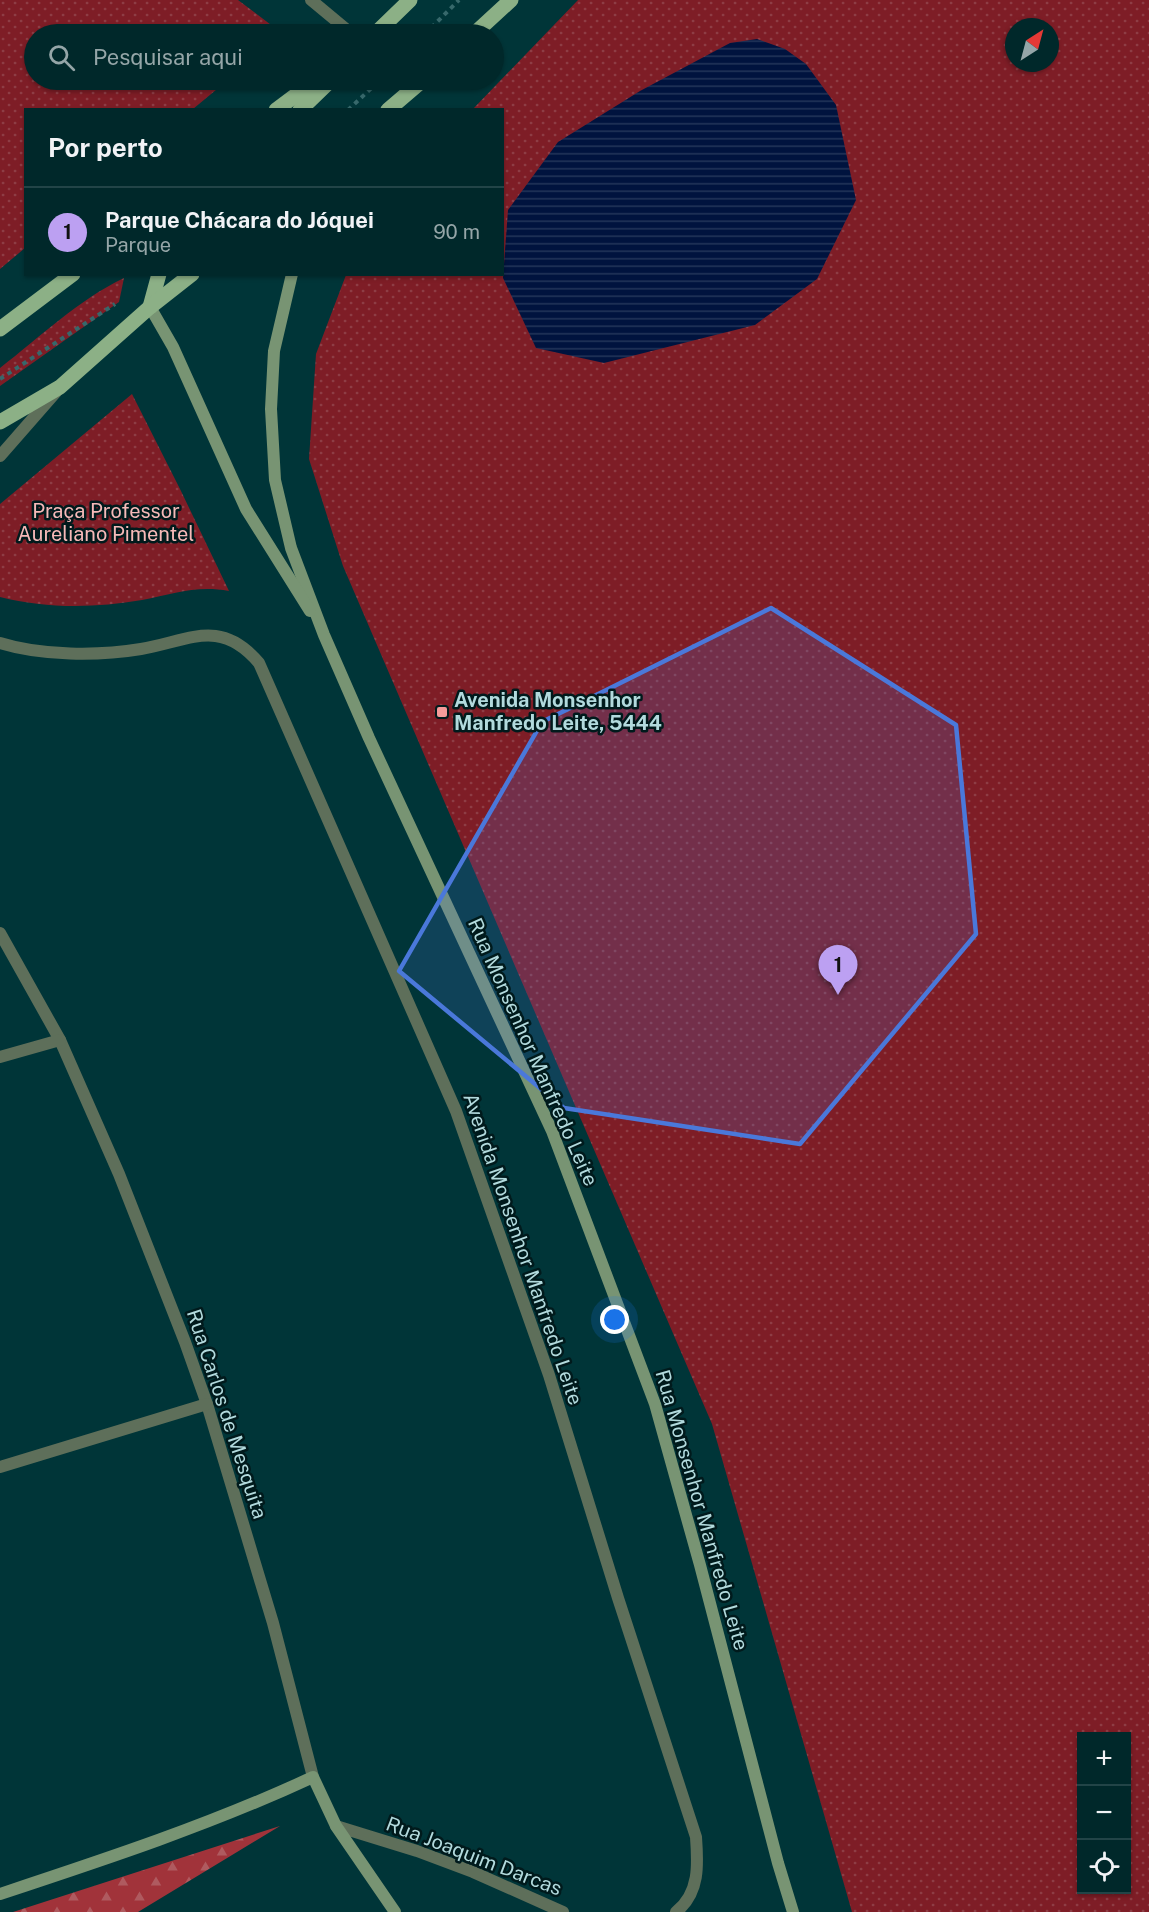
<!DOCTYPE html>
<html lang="pt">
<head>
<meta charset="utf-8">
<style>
  body { margin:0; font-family:"Public Sans",sans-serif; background:#0a3032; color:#f1f3f6 }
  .controls { position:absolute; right:18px; bottom:18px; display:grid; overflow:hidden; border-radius:0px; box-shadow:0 2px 4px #0004 }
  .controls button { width:54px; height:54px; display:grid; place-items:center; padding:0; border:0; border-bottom:2px solid #224447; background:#00282a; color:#f1f3f6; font:30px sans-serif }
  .compass { position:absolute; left:1005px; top:18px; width:54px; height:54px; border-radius:50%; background:#00282a; box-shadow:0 2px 4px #0004; rotate:36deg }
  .you { position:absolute; left:615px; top:1320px; width:21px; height:21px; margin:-15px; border:4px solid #fff; border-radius:50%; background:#1a73e8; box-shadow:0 0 0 9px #1a73e833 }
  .badge { display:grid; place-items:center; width:39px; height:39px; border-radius:50%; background:#bca0f2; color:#111; font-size:20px; font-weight:700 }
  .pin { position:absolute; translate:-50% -50px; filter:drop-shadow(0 2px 3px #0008) }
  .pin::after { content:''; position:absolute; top:32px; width:21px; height:18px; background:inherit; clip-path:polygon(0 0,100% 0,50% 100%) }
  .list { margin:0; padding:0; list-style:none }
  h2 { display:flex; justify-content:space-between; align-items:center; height:78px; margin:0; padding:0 24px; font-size:26px }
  h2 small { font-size:20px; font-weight:400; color:#95a6a8 }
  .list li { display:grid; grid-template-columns:39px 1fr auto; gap:18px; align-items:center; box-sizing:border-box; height:90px; padding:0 24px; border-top:2px solid #224447 }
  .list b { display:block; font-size:22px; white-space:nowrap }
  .list p { margin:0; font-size:20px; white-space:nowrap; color:#95a6a8 }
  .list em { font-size:20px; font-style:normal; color:#95a6a8 }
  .icon { flex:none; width:33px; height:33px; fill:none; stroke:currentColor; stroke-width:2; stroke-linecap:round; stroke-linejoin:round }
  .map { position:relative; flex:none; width:1149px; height:1912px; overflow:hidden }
  .search { position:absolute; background:#00282a; box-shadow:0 2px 4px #0004; left:24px; top:24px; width:480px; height:66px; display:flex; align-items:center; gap:15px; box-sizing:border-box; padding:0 21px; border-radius:33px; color:#95a6a8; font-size:22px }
  .panel { position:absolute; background:#00282a; box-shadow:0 2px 4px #0004; left:24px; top:108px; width:480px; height:168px; border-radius:0px }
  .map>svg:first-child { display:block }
</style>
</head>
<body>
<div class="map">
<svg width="1149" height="1912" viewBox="0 0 1149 1912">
  <defs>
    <pattern id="forest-firs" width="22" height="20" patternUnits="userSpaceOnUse" patternTransform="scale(1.5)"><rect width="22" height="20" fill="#a1333a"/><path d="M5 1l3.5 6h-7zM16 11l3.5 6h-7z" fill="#af5a5f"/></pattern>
    <pattern id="park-dots" width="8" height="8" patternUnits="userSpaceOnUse" patternTransform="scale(1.5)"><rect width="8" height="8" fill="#7e1d26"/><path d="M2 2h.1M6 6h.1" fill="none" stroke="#8e3d45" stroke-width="1.8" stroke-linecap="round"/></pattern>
    <pattern id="water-rules" width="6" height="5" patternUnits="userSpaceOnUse" patternTransform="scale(1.5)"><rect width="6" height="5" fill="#00133e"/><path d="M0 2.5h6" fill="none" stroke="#233559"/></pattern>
  </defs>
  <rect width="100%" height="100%" fill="#003538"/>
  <!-- forest -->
  <polygon fill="url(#forest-firs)" points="280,1826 138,1912 12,1912 13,1912"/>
  <!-- park -->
  <g fill="url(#park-dots)" fill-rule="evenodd">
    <polygon points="0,0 238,0 283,34 34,34 34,80 228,80 193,109 26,110 25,248 0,269"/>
    <path d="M578 0H1149V1912H852L712 1424 343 566 309 459 316 354 346 275 502 274V110L473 109ZM1014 27H1050V63H1014ZM1082 1736H1126V1890H1082Z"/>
    <path d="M124 278 119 302 0 386V368C40 337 78 300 124 278Z"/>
    <path d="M132 394 180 489 229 591C196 585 174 594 142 600 95 608 47 609 0 597V504Z"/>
  </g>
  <!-- water -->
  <polygon fill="url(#water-rules)" points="757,39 785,49 806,64 836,105 856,200 817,279 755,325 604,363 536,348 503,278 508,210 558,142 640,91 730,43"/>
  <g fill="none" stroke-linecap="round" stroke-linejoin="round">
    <!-- path -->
    <g stroke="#37686b" stroke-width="4" stroke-dasharray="4.5 4.5" stroke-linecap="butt">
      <polyline points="425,34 459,0"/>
      <polyline points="348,110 380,80"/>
      <polyline points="0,379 115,304"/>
    </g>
    <!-- street -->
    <g stroke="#5e6f5a" stroke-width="12">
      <polyline points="311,0 352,34"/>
      <polyline points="0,456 56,392"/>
      <path d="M0 643C41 656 99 656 141 649 189 641 220 617 259 663L456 1111 549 1375 618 1598 696 1837C698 1864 700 1893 676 1912"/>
      <polyline points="0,933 60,1040 119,1174 185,1342 207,1404 273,1623 313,1777"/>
      <polyline points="0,1057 60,1040"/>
      <polyline points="0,1467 207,1404"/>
      <polyline points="336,1826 417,1851 473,1872 563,1912"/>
    </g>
    <!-- secondary -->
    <g stroke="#789473" stroke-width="12">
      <polyline points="292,274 274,351 271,409 275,480 291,548 324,635 369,738 552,1131 655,1404 700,1565 778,1863 793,1912"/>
      <polyline points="150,307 173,347 246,509 310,611"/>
      <path d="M0 1894C106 1859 212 1824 313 1777L336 1826 395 1912"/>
    </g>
    <!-- primary -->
    <g stroke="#8cb086" stroke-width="15">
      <polyline points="375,34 410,0"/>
      <polyline points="474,34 511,0"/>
      <polyline points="276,110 316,80"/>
      <polyline points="300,110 331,80"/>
      <polyline points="388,110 423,80"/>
      <polyline points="150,307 159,274"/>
      <polyline points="0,329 73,274"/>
      <polyline points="0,422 60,387 150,307 192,274"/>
    </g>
  </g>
  <!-- marked area -->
  <path fill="#4a78da" fill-opacity="0.2" stroke="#4a78da" stroke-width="4.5" stroke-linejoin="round" d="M771 608 956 725 976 934 800 1144 564 1108 399 971 542 722Z"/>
  <!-- markers -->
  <rect fill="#f59b9a" stroke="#001a1c" stroke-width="2" x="436" y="706" width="12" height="12" rx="3"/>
  <g text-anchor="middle" stroke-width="5" stroke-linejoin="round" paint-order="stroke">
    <!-- park labels -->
    <g font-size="20" fill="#f6b9b8" stroke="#001a1c">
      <text x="106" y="518">Praça Professor<tspan x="106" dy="23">Aureliano Pimentel</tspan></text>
    </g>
    <!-- poi labels -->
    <g font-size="20" font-weight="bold" fill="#b2dadd" stroke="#001a1c" text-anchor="start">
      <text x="454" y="707">Avenida Monsenhor<tspan x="454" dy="23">Manfredo Leite, 5444</tspan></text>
    </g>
    <!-- street labels -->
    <g font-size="20" fill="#b2dadd" stroke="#001a1c">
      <text transform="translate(533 1052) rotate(66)" y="7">Rua Monsenhor Manfredo Leite</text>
      <text transform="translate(523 1249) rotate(71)" y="7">Avenida Monsenhor Manfredo Leite</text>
      <text transform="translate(227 1414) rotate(72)" y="7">Rua Carlos de Mesquita</text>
      <text transform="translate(702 1510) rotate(74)" y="7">Rua Monsenhor Manfredo Leite</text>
      <text transform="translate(474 1856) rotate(21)" y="7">Rua Joaquim Darcas</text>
    </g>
  </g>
</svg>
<div class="controls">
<button>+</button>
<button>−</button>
<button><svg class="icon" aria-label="locate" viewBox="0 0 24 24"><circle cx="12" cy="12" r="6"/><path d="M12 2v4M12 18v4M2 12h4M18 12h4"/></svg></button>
</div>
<svg class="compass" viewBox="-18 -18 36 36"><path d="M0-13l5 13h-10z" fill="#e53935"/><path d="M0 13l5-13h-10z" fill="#95a6a8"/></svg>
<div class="you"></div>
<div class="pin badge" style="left:838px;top:995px">1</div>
<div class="search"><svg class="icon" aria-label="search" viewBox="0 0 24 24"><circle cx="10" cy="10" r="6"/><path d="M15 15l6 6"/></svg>Pesquisar aqui</div>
<section class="panel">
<h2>Por perto<small></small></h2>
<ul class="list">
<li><span class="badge">1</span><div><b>Parque Chácara do Jóquei</b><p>Parque</p></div><em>90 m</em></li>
</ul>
</section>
</div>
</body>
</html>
